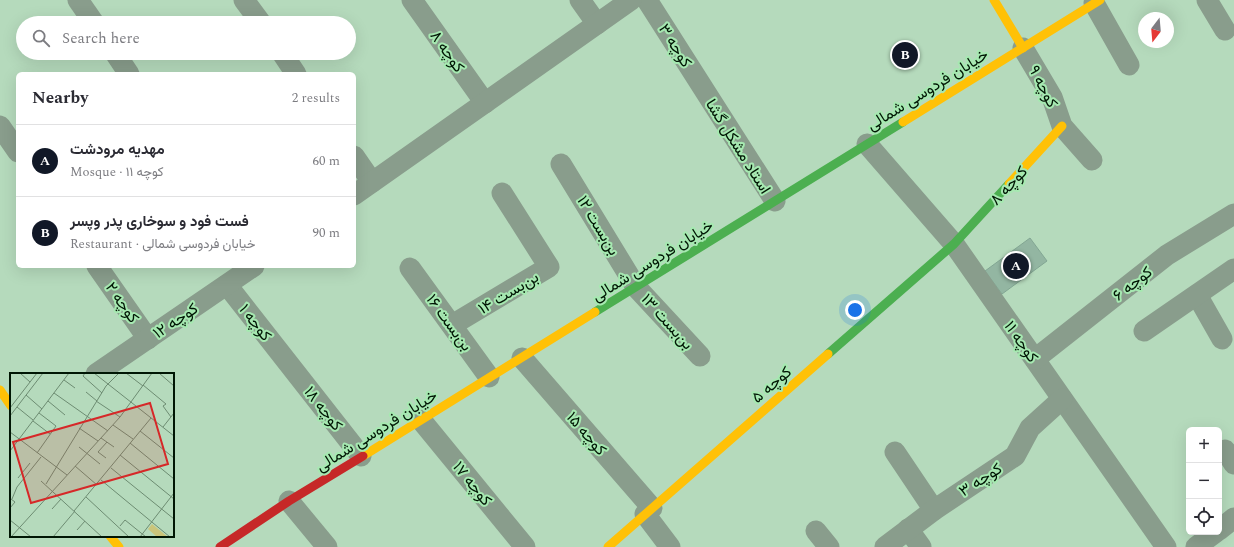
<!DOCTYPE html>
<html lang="en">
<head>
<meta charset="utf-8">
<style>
  body { margin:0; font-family:Spectral,Vazirmatn,serif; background:#f7f7f7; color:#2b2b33 }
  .controls { position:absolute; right:12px; bottom:12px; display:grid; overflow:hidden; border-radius:6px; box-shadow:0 4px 16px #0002 }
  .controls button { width:36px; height:36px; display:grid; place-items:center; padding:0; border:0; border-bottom:1px solid #e1e1e2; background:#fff; color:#2b2b33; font:20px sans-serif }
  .compass { position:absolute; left:1138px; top:12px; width:36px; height:36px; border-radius:50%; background:#fff; box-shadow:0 4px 16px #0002; rotate:196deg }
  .you { position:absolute; left:855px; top:310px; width:14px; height:14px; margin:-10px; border:3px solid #fff; border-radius:50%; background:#1a73e8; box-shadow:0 0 0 6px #1a73e833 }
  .badge { display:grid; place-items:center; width:26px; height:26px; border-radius:50%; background:#111827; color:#fff; font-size:13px; font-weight:700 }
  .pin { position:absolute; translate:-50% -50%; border:2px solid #fff; box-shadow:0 1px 4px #0006 }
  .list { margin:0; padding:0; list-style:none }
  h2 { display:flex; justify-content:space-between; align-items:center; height:52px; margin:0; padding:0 16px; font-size:17px }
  h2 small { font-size:13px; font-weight:400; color:#7c7c81 }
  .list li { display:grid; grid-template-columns:26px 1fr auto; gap:12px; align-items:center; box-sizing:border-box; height:72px; padding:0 16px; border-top:1px solid #e1e1e2 }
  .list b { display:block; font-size:15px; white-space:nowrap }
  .list p { margin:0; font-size:13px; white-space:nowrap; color:#7c7c81 }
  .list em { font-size:13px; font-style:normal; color:#7c7c81 }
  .icon { flex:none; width:22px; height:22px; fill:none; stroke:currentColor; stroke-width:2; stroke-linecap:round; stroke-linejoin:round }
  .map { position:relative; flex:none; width:1234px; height:547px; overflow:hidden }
  .search { position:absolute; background:#fff; box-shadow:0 4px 16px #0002; left:16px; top:16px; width:340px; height:44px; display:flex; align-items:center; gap:10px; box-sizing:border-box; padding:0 14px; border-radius:22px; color:#7c7c81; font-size:15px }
  .panel { position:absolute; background:#fff; box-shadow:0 4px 16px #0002; left:16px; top:72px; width:340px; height:196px; border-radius:6px }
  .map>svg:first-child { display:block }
</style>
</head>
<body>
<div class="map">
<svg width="1234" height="547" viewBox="0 0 1234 547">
  <rect width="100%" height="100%" fill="#b5dabc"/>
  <!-- building -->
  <polygon fill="#93b6a2" stroke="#82a693" points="1030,238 1047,261 1002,294 985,271"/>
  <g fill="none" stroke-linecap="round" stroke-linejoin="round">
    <!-- street -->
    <g stroke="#899d8c" stroke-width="21">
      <polyline points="78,0 94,23"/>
      <polyline points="244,0 261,23"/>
      <polyline points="412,0 485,103"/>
      <polyline points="580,0 597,24"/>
      <polyline points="647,0 775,201"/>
      <polyline points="1207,0 1225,30"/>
      <polyline points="1094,3 1129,65"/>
      <polyline points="1023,48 1052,97 1062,126 1092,160"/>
      <polyline points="115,53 129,74"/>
      <polyline points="282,53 296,74"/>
      <polyline points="0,126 18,152"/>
      <polyline points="867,144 954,244 1166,547"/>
      <polyline points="354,156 372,182"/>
      <polyline points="561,164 636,287 700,356"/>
      <polyline points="354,195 631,0"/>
      <polyline points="97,266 148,339"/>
      <polyline points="410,268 489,377"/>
      <polyline points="227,285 361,456"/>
      <polyline points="1197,295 1222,339"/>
      <polyline points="452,325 549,267 502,193"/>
      <polyline points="1144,331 1234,269"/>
      <polyline points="522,358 652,508"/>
      <polyline points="1035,359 1167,255 1234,214"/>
      <polyline points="96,374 254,266"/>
      <polyline points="421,420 525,547"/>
      <polyline points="1225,450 1234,464"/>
      <polyline points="895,452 934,510"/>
      <polyline points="289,501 327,547"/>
      <polyline points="645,514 670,547"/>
      <polyline points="908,529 921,547"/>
      <polyline points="1219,530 1234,518"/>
      <polyline points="816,531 829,547"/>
      <polyline points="885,547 934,510 1015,456 1030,428 1062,399"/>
      <polyline points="1196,547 1216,532"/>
    </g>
    <!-- fast -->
    <g stroke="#4caf50" stroke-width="9">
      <polyline points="595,312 903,122"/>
      <polyline points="828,354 954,244 1009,184"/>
    </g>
    <!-- slow -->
    <g stroke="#ffc107" stroke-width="9">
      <polyline points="994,0 1023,48"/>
      <polyline points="903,122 1100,0"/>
      <polyline points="1009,184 1062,126"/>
      <polyline points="0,390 11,406"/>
      <polyline points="363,456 595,312"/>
      <polyline points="110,536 119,547"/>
      <polyline points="608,547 828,354"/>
    </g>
    <!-- jam -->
    <polyline stroke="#c62828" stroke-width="9" points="220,547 289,501 363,456"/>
  </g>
  <g text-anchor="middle" stroke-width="4" stroke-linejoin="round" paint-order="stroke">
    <!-- street labels -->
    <g font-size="16" fill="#001604" stroke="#a6e9b1">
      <text transform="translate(676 45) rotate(58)" y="6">کوچه ۳</text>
      <text transform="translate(448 51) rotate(55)" y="6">کوچه ۸</text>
      <text transform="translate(1044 86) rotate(63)" y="6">کوچه ۹</text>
      <text transform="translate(927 89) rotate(-32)" y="6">خیابان فردوسی شمالی</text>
      <text transform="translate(739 146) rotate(58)" y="6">استاد مشکل گشا</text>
      <text transform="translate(1008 185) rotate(-47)" y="6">کوچه ۸</text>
      <text transform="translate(599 225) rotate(59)" y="6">بن‌بست ۱۲</text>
      <text transform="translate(652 260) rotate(-32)" y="6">خیابان فردوسی شمالی</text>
      <text transform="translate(1132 283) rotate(-38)" y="6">کوچه ۶</text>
      <text transform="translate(508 292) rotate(-31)" y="6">بن‌بست ۱۴</text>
      <text transform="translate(123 302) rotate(55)" y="6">کوچه ۲</text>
      <text transform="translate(175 320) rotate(-34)" y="6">کوچه ۱۲</text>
      <text transform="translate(668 321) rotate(48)" y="6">بن‌بست ۱۳</text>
      <text transform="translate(256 322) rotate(52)" y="6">کوچه ۱</text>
      <text transform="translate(450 322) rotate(54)" y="6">بن‌بست ۱۶</text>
      <text transform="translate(1022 341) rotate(55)" y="6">کوچه ۱۱</text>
      <text transform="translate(771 384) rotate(-41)" y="6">کوچه ۵</text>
      <text transform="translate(324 408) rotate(52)" y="6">کوچه ۱۸</text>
      <text transform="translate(376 430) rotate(-32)" y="6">خیابان فردوسی شمالی</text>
      <text transform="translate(587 433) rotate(49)" y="6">کوچه ۱۵</text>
      <text transform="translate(980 479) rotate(-33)" y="6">کوچه ۳</text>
      <text transform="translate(473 483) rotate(51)" y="6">کوچه ۱۷</text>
    </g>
  </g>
  <!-- overview -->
  <g transform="translate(10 373)">
    <rect width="164" height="164" fill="#b5dabc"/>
    <path d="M142 151 158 164H147L138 156Z" fill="#cac57b"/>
    <path fill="none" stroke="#6d8c72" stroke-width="1" d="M10 0 20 9M75 0 73 3 92 20M84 0 164 63M116 0 133 13M149 0 164 13M54 7 65 15M133 12 156 31 153 33 161 44M76 19 87 28M44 20 98 58M16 22 32 36M38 28 55 42M86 28 110 44M7 34 23 47M0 35 27 0M0 43 33 0M23 48 40 61M103 52 123 66M153 54 164 40M69 55 88 68M130 58 164 85M0 59 57 102M91 65 104 74M120 70 164 106M69 74 90 91M0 78 59 0M27 80 46 53 29 40M110 82 164 126M96 85 88 79 97 69M65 93 87 112M101 95 164 146M8 105 20 90M91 107 160 164M31 108 92 164M36 111 96 13 109 0M76 124 119 164M2 126 7 114 31 84M0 135 5 129 1 126M42 136 51 126M64 138 141 45M0 147 21 164M110 153 115 147 136 164M67 157 75 148M1 164 110 44 142 0M43 164 65 138M130 164 164 120"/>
    <path fill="#d62828" fill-opacity="0.15" stroke="#d62828" stroke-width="2" d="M140 30 158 91 21 130 3 69Z"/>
    <rect width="164" height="164" fill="none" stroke="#001604" stroke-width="2"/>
  </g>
</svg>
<div class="controls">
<button>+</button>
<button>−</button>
<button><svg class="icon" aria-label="locate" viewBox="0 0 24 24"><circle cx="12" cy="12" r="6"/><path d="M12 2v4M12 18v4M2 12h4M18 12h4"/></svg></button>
</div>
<svg class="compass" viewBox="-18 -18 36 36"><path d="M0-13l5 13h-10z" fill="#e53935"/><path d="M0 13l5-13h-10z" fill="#7c7c81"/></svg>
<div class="you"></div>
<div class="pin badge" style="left:1016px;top:266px">A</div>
<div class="pin badge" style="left:905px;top:55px">B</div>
<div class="search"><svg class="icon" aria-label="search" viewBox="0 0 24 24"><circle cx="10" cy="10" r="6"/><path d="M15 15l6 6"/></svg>Search here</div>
<section class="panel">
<h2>Nearby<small>2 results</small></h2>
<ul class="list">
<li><span class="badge">A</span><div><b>مهدیه مرودشت</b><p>Mosque · کوچه ۱۱</p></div><em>60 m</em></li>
<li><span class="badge">B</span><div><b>فست فود و سوخاری پدر وپسر</b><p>Restaurant · خیابان فردوسی شمالی</p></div><em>90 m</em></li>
</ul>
</section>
</div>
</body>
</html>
